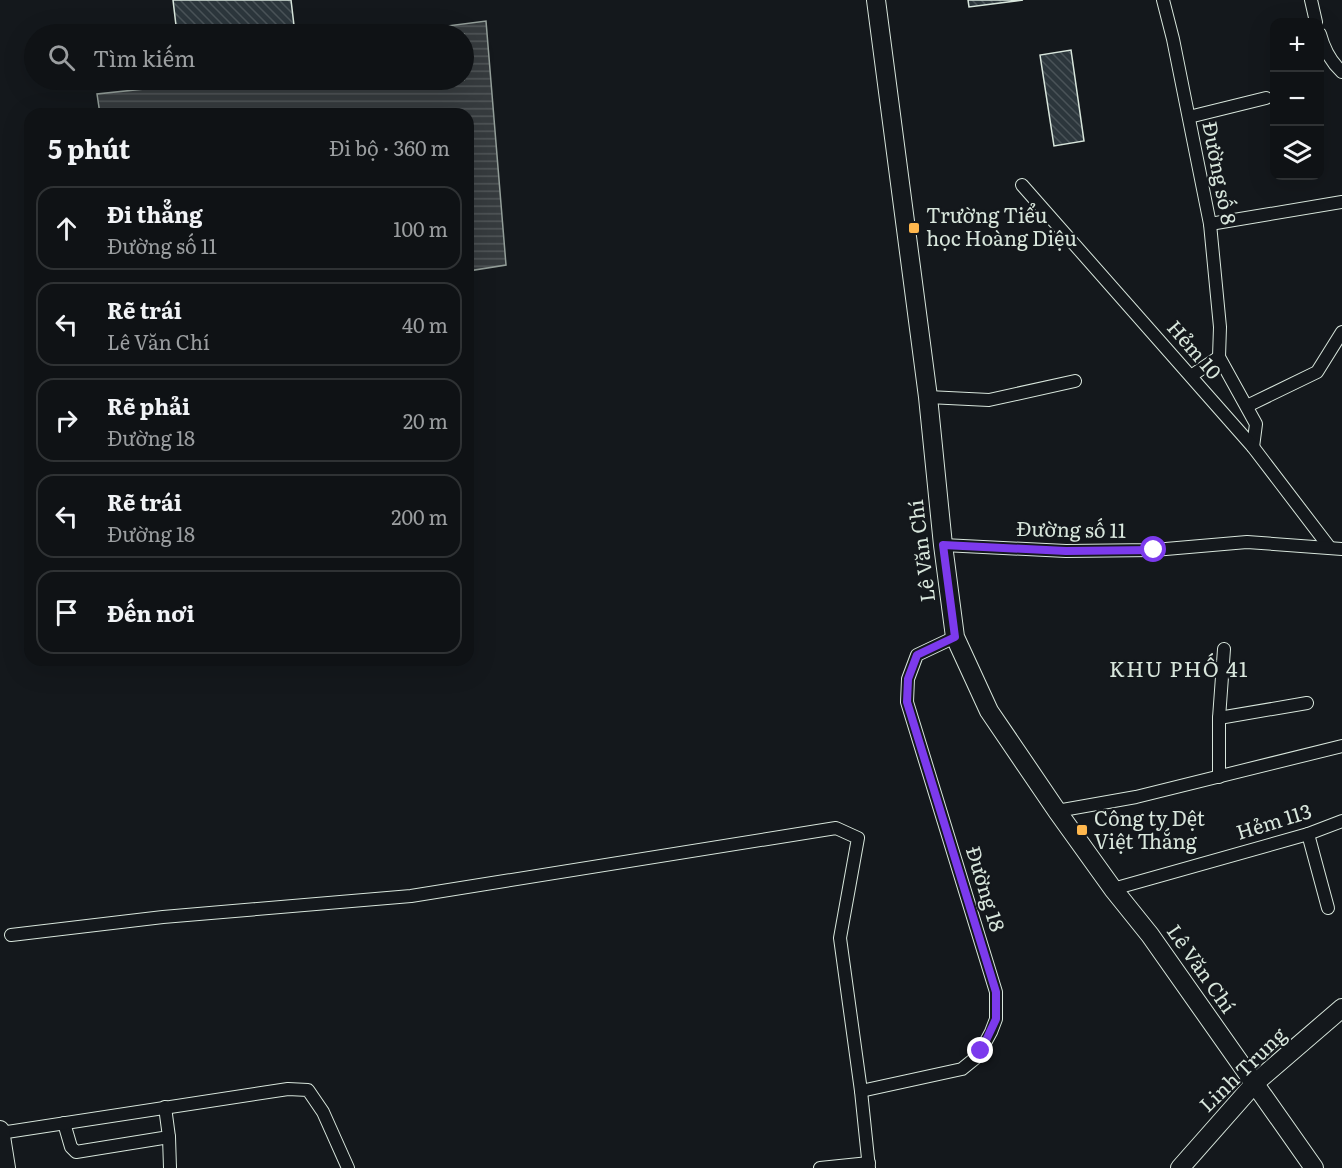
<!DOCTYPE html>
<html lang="vi">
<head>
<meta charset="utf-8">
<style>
  body { margin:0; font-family:Literata,serif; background:#1d2022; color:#f1f3f6 }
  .controls { position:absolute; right:18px; top:18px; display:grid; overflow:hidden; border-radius:12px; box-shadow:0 6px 24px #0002 }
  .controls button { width:54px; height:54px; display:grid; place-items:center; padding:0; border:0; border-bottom:2px solid #2f3234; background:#0f1215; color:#f1f3f6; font:30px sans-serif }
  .stop { position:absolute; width:18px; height:18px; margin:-14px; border:4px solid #7c3aed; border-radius:50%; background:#fff }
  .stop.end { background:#7c3aed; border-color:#fff; box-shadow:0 2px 6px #0008 }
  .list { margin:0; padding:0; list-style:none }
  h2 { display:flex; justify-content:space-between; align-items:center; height:78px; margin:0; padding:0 24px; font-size:26px }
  h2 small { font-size:20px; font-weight:400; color:#9b9ea0 }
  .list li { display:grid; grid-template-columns:39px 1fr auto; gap:18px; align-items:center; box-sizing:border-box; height:84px; margin:0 12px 12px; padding:0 12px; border:2px solid #2f3234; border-radius:18px }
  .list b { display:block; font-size:22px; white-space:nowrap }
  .list p { margin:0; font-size:20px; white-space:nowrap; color:#9b9ea0 }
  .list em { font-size:20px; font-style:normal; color:#9b9ea0 }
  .icon { flex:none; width:33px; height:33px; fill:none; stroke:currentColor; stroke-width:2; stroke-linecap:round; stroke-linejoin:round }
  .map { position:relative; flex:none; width:1342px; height:1168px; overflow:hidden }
  .search { position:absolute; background:#0f1215; box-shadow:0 6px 24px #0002; left:24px; top:24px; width:450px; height:66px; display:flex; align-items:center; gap:15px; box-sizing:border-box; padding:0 21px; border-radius:33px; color:#9b9ea0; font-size:22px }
  .panel { position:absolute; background:#0f1215; box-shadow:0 6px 24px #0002; left:24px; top:108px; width:450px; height:558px; border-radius:18px }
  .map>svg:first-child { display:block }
</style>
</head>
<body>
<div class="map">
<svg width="1342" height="1168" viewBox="0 0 1342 1168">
  <defs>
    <pattern id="water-rules" width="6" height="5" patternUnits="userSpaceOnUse" patternTransform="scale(1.5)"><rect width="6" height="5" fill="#363b3e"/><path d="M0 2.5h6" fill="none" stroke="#525759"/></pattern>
    <pattern id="building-back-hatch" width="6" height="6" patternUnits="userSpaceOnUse" patternTransform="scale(1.5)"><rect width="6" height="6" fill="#2c363c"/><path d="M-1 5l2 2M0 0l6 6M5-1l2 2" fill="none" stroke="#4a5358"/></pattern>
  </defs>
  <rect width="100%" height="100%" fill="#14181c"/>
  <!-- water -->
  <polygon fill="url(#water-rules)" stroke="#939e99" stroke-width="1.5" points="486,21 506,265 468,271 468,114 100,114 97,94 182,85 181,80 464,80 464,34 385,34"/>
  <!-- building -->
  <g fill="url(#building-back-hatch)" stroke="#d8e6dc" stroke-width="1.5">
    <polygon points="173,0 291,0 295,34 177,34"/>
    <polygon points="968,0 1023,0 969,7"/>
    <polygon points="1071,50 1084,141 1054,146 1040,55"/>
  </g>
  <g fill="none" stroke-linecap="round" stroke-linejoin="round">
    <!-- street casing -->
    <g stroke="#d8e6dc" stroke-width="14">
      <g id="street">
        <polyline points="1163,0 1173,39 1210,224 1220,327 1219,357 1256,424 1253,447"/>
        <polyline points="1311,0 1316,22"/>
        <path d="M1320 34C1324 49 1331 62 1342 72"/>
        <polyline points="1189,117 1266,98"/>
        <polyline points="1022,185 1253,447 1330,548"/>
        <polyline points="1210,224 1342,202"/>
        <polyline points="1191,376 1219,357"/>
        <polyline points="928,397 989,400 1075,381"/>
        <polyline points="1247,406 1317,372 1342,332"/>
        <polyline points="943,545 1066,551 1154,550 1247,542 1342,549"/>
        <polyline points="1219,718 1307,703"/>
        <polyline points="1219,777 1219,718 1224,649"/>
        <polyline points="1057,811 1136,797 1342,746"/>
        <polyline points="1308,834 1328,908"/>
        <polyline points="1113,889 1308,834 1342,821"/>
        <polyline points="11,935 163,917 411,896 836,828 858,838 840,938 861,1091 869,1168"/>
        <polyline points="861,1091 962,1069 978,1056 991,1032 996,1019 996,992 907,702 908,679 917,655 955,637"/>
        <polyline points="64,1123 71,1147 76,1152 169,1137 165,1107"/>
        <polyline points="0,1133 288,1089 308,1090 323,1112 348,1168"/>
        <polyline points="169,1137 170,1168"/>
        <polyline points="820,1168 869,1163"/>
      </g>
    </g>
    <!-- secondary casing -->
    <g stroke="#d8e6dc" stroke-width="20">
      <g id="secondary">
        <polyline points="876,0 928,397 943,545 955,637 989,711 1057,811 1113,889 1150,935 1314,1168"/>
        <polyline points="0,1130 6,1168"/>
        <polyline points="1180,1168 1255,1083 1342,1008"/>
      </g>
    </g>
    <!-- street -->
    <use href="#street" stroke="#14181c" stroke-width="12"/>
    <!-- secondary -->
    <use href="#secondary" stroke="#14181c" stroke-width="18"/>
  </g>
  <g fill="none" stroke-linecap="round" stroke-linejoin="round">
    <!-- route -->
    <polyline stroke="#7c3aed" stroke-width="8" points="981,1051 996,1019 996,992 907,702 908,679 917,655 955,637 943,545 1066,551 1154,550"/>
  </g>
  <!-- markers -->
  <g fill="#ffb74d" stroke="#14181c" stroke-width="2">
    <rect x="908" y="222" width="12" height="12" rx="3"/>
    <rect x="1076" y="824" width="12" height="12" rx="3"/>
  </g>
  <g text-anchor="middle" stroke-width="4.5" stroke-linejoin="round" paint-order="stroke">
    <!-- street labels -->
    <g font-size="20" fill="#d8e6dc" stroke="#14181c">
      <text transform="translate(1219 173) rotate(79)" y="7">Đường số 8</text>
      <text transform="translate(1194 350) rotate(49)" y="7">Hẻm 10</text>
      <text transform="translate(1071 530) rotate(1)" y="7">Đường số 11</text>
      <text transform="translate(922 551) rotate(-97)" y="7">Lê Văn Chí</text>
      <text transform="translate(1274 822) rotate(-17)" y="7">Hẻm 113</text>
      <text transform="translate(985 889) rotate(73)" y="7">Đường 18</text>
      <text transform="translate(1201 969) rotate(55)" y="7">Lê Văn Chí</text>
      <text transform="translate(1243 1070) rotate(-44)" y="7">Linh Trung</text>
    </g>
    <!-- poi labels -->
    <g font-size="20" fill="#d8e6dc" stroke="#14181c" text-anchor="start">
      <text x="926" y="223">Trường Tiểu<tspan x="926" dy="23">học Hoàng Diệu</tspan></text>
      <text x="1094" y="826">Công ty Dệt<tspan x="1094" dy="23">Việt Thắng</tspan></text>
    </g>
    <!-- neighbourhood labels -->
    <g font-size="21" letter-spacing="1.5" fill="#d8e6dc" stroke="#14181c">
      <text x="1179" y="677">KHU PHỐ 41</text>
    </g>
  </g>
</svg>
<div class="controls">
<button>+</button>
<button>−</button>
<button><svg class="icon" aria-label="layers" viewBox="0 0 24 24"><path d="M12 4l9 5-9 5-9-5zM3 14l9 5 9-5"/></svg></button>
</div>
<div class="stop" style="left:1154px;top:550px"></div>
<div class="stop end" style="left:981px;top:1051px"></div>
<div class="search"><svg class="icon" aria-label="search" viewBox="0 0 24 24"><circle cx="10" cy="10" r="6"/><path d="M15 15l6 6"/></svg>Tìm kiếm</div>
<section class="panel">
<h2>5 phút<small>Đi bộ · 360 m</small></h2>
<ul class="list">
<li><svg class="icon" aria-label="ahead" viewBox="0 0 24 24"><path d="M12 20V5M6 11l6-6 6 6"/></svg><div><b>Đi thẳng</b><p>Đường số 11</p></div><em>100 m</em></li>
<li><svg class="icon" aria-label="left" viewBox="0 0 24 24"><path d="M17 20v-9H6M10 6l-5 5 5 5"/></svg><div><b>Rẽ trái</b><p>Lê Văn Chí</p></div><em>40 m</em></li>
<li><svg class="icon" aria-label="right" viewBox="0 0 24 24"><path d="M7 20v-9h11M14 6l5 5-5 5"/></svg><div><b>Rẽ phải</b><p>Đường 18</p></div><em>20 m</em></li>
<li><svg class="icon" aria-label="left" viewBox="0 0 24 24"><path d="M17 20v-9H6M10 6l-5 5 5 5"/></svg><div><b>Rẽ trái</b><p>Đường 18</p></div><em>200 m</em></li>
<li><svg class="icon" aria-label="arrive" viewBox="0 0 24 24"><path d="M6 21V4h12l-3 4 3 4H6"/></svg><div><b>Đến nơi</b></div></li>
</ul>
</section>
</div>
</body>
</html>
